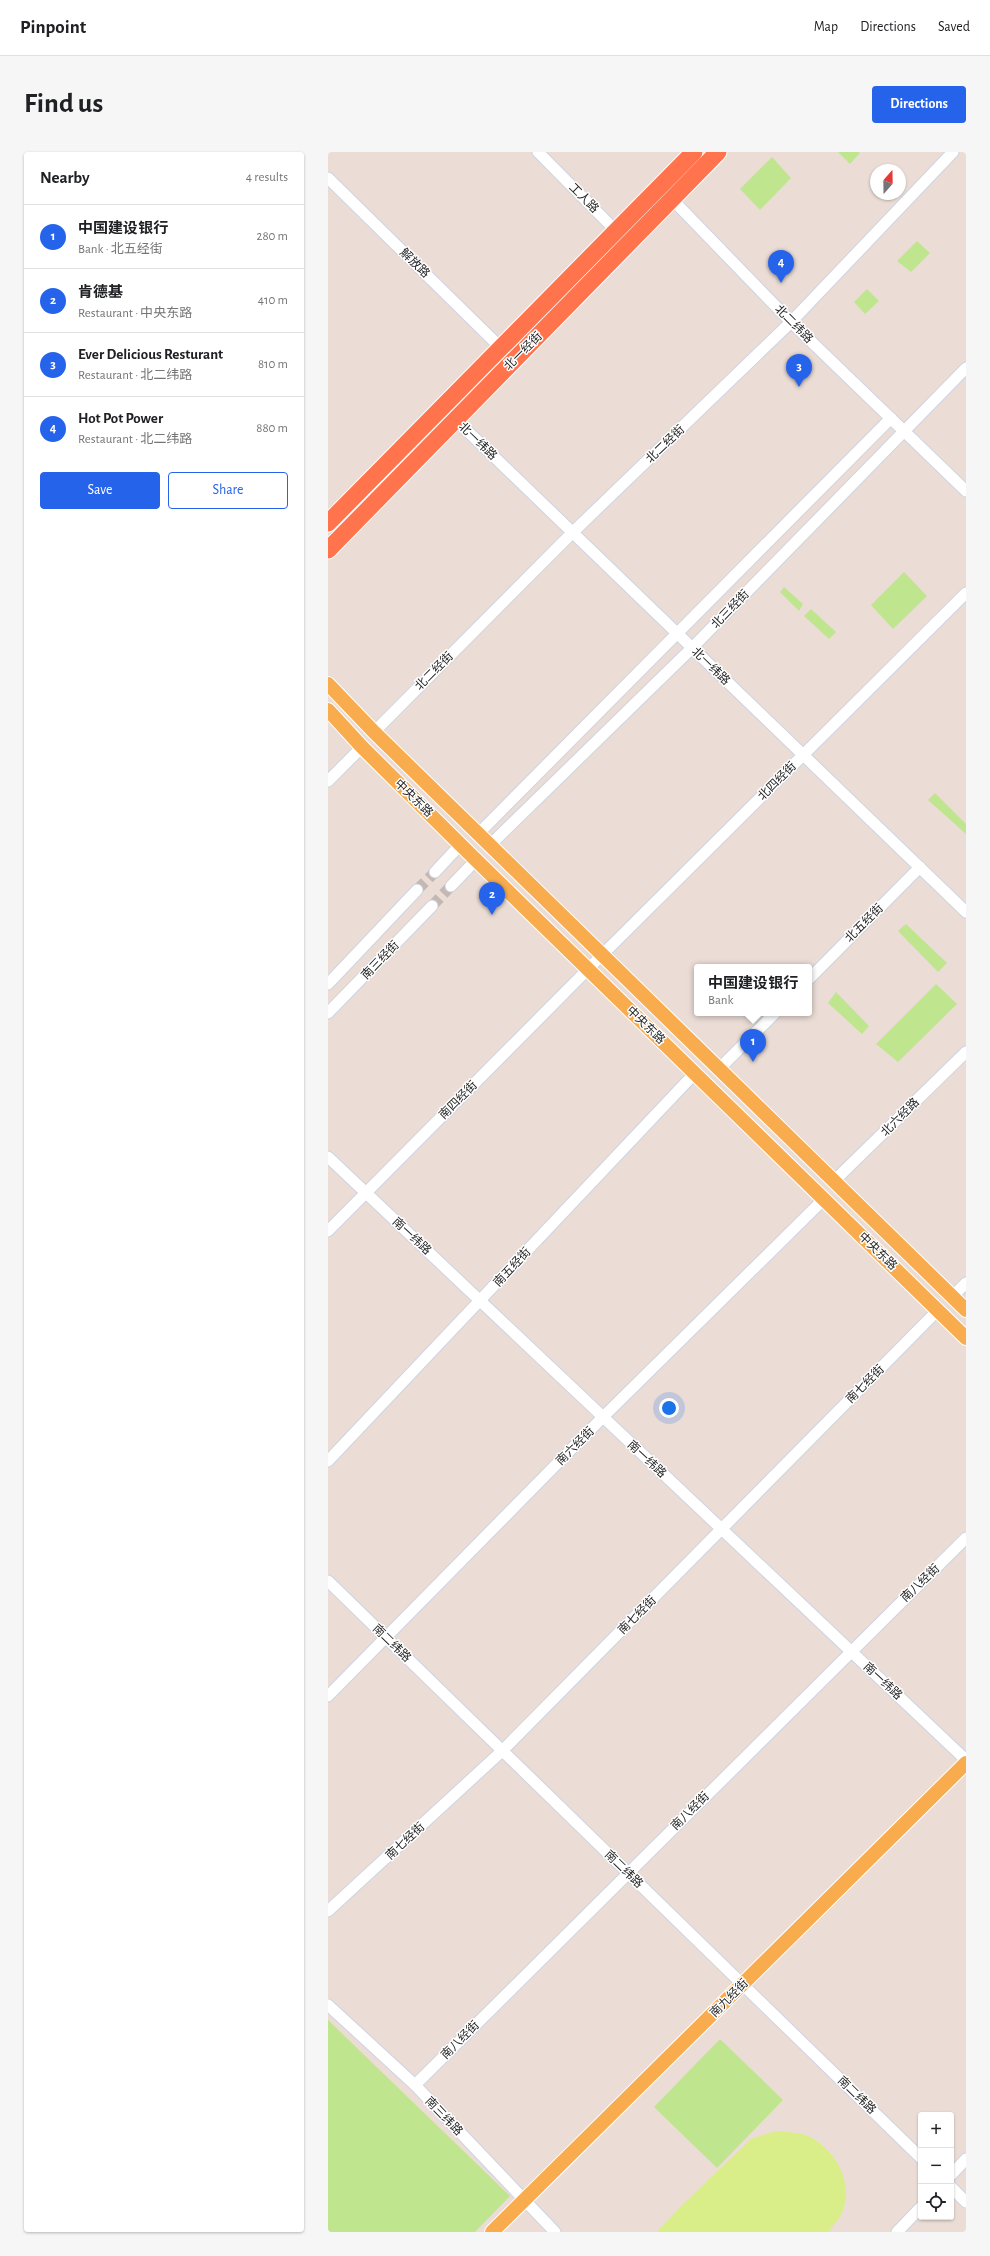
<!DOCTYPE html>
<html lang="en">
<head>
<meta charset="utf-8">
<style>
  body { margin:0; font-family:"Alegreya Sans","Noto Sans SC",sans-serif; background:#f6f6f6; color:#202124 }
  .controls { position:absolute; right:12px; bottom:12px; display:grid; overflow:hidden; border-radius:4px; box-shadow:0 1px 3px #0004 }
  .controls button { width:36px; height:36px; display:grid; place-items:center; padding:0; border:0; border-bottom:1px solid #e0e0e0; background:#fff; color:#202124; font:20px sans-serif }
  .compass { position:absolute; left:542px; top:12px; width:36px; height:36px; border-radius:50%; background:#fff; box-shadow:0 1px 3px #0004; rotate:20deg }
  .you { position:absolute; left:341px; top:1256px; width:14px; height:14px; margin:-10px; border:3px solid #fff; border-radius:50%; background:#1a73e8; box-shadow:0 0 0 6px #1a73e833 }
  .badge { display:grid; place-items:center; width:26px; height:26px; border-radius:50%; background:#2563eb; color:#fff; font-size:13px; font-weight:700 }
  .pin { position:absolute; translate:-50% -33px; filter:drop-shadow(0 1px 2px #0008) }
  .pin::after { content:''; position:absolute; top:21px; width:14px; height:12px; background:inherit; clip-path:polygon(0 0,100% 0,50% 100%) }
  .popup { position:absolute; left:366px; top:812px; width:118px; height:52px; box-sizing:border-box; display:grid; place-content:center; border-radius:4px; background:#fff; filter:drop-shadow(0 1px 3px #0005); font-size:13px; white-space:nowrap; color:#757577 }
  .popup b { font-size:15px; color:#202124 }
  .popup::after { content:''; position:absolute; left:50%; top:100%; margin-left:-8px; border:8px solid transparent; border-top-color:#fff }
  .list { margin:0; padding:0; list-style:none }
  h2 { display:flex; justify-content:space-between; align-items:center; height:52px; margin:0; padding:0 16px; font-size:17px }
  h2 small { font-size:13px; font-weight:400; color:#757577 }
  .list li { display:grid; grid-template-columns:26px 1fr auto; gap:12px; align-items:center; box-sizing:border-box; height:64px; padding:0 16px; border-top:1px solid #e0e0e0 }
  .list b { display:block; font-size:15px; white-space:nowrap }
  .list p { margin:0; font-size:13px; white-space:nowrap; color:#757577 }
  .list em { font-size:13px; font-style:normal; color:#757577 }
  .actions { display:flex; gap:8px; padding:12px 16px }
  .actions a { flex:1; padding:9px 0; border:1px solid #2563eb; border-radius:4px; text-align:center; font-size:14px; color:#2563eb }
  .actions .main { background:#2563eb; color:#fff }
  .icon { flex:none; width:22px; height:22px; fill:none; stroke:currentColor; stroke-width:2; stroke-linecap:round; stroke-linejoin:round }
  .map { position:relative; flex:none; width:638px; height:2080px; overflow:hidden; border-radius:4px }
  header { display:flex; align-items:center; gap:24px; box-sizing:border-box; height:56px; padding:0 20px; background:#fff; border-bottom:1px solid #e0e0e0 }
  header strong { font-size:19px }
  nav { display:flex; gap:22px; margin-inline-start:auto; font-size:14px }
  .intro { display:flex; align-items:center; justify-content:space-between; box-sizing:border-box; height:96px; padding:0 24px }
  h1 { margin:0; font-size:28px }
  .button { padding:10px 18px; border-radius:4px; background:#2563eb; color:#fff; font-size:14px; font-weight:700 }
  main { display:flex; gap:24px; padding:0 24px }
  aside { flex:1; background:#fff; border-radius:4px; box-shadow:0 1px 3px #0004 }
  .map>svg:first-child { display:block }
</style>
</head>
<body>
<header>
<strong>Pinpoint</strong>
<nav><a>Map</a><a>Directions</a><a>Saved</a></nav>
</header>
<div class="intro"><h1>Find us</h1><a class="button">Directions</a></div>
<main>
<aside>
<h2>Nearby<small>4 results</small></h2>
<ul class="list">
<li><span class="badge">1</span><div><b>中国建设银行</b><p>Bank · 北五经街</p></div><em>280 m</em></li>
<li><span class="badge">2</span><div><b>肯德基</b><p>Restaurant · 中央东路</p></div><em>410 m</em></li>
<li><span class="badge">3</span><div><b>Ever Delicious Resturant</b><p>Restaurant · 北二纬路</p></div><em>810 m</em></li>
<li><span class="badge">4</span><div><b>Hot Pot Power</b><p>Restaurant · 北二纬路</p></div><em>880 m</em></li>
</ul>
<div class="actions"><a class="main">Save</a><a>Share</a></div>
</aside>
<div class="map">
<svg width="638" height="2080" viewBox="0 0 638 2080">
  <rect width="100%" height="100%" fill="#ebddd6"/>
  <!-- green -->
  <g fill="#bfe58e">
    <polygon points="510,0 530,0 532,1 522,12"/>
    <polygon points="444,5 463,26 432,58 412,37"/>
    <polygon points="589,89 602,101 583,120 569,109"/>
    <polygon points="539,137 551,149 537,162 526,150"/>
    <polygon points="576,420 599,444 565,477 543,453"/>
    <polygon points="456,435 475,452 471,459 452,440"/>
    <polygon points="483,457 508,480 501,487 476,464"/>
    <polygon points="607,641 638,672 638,682 600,648"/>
    <polygon points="578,772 619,811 610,820 570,779"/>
    <polygon points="608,832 629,852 570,910 548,892"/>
    <polygon points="508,840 541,874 534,882 500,851"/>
    <polygon points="0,1868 182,2044 147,2080 0,2080"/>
    <polygon points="392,1887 455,1948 389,2016 326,1955"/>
  </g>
  <!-- pitch -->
  <path fill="#d9ee89" d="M448 1979C459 1980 474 1980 484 1986 510 2001 527 2034 513 2063 510 2069 504 2074 500 2080H329L351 2056 423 1987Z"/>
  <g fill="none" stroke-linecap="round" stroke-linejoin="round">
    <!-- minor-tunnel -->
    <g stroke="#c4b8b3" stroke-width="11" stroke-dasharray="11 5.5" stroke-linecap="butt">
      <polyline points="89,738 107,720"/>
      <polyline points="104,754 123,734"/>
    </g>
    <!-- minor casing -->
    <g stroke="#ccd4e1" stroke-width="13">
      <g id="minor">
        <polyline points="210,0 292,83"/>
        <polyline points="0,26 173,196"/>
        <polyline points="339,42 463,170 638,339"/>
        <polyline points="128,268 638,760"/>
        <polyline points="46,580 245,380 463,170 625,0"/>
        <polyline points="0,629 34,595"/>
        <polyline points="150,682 563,266"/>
        <polyline points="162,693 364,496 638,216"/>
        <polyline points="107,720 133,692"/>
        <polyline points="123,734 148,708"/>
        <polyline points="481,827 592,715"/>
        <polyline points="0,832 89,738"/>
        <polyline points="0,861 104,754"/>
        <polyline points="391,917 447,861"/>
        <polyline points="0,1005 638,1608"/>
        <polyline points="506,1029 638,900"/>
        <polyline points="0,1079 274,803 638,441"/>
        <polyline points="624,1145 638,1131"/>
        <polyline points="0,1309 367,921"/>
        <polyline points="0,1429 593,2006"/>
        <polyline points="0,1544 275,1265 496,1047"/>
        <polyline points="0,1759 174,1599 610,1158"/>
        <polyline points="0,1853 87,1933 227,2080"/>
        <polyline points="87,1933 638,1386"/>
        <polyline points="623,2023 638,2007"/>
        <polyline points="623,2035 638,2050"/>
        <polyline points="569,2080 593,2055"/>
      </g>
    </g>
    <!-- major casing -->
    <g stroke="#fff" stroke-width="16">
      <g id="major">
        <polyline points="0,532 46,580 638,1158"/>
        <polyline points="0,558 34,595 148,708 638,1186"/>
        <polyline points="164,2080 638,1611"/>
      </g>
    </g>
    <!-- highway casing -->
    <g stroke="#fff" stroke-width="19">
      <g id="highway">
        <polyline points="0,371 366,0"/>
        <polyline points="0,398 390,0"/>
      </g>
    </g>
    <!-- minor -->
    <use href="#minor" stroke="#fff" stroke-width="11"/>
    <!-- major -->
    <use href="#major" stroke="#f8ac4e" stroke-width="14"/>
    <!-- highway -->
    <use href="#highway" stroke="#ff744d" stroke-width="17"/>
  </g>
  <g text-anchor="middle" stroke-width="3" stroke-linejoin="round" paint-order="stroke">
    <!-- street labels -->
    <g font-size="12" fill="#262626" stroke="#fff">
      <text transform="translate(256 46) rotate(45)" y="4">工人路</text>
      <text transform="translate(87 111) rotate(44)" y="4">解放路</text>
      <text transform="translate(466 172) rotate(45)" y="4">北二纬路</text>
      <text transform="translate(195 199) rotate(-45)" y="4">北一经街</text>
      <text transform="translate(150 289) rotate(44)" y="4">北一纬路</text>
      <text transform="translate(337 292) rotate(-44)" y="4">北二经街</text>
      <text transform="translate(402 457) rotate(-46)" y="4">北三经街</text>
      <text transform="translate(383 514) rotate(44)" y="4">北一纬路</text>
      <text transform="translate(106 519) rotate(-45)" y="4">北二经街</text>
      <text transform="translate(449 629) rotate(-45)" y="4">北四经街</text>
      <text transform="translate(86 646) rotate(44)" y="4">中央东路</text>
      <text transform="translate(536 771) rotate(-45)" y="4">北五经街</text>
      <text transform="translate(52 808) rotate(-46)" y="4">南三经街</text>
      <text transform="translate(318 873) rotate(44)" y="4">中央东路</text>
      <text transform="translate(130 948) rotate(-45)" y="4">南四经街</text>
      <text transform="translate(572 965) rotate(-45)" y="4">北六经路</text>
      <text transform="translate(84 1084) rotate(43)" y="4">南一纬路</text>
      <text transform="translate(550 1099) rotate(44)" y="4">中央东路</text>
      <text transform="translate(184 1115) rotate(-47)" y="4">南五经街</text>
      <text transform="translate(537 1232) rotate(-45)" y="4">南七经街</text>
      <text transform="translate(247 1294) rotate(-45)" y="4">南六经街</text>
      <text transform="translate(319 1307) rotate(43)" y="4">南一纬路</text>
      <text transform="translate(592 1431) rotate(-44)" y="4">南八经街</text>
      <text transform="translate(309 1463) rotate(-45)" y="4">南七经街</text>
      <text transform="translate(64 1491) rotate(44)" y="4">南二纬路</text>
      <text transform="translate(555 1529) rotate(43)" y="4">南一纬路</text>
      <text transform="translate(362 1659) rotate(-45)" y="4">南八经街</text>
      <text transform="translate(77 1689) rotate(-43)" y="4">南七经街</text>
      <text transform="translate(296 1717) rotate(44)" y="4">南二纬路</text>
      <text transform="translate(401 1846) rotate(-45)" y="4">南九经街</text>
      <text transform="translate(132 1888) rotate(-45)" y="4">南八经街</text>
      <text transform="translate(529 1943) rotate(44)" y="4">南二纬路</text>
      <text transform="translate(116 1964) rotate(46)" y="4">南三纬路</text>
    </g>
  </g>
</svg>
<div class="controls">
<button>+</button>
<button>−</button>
<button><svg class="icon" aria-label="locate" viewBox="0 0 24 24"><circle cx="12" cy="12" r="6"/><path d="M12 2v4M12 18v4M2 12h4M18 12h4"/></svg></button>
</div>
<svg class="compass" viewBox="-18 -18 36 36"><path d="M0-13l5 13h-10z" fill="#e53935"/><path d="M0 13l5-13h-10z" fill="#757577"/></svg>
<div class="you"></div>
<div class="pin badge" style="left:425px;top:910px">1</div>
<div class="popup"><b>中国建设银行</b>Bank</div>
<div class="pin badge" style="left:164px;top:763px">2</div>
<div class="pin badge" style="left:471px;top:235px">3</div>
<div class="pin badge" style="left:453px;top:131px">4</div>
</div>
</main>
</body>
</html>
